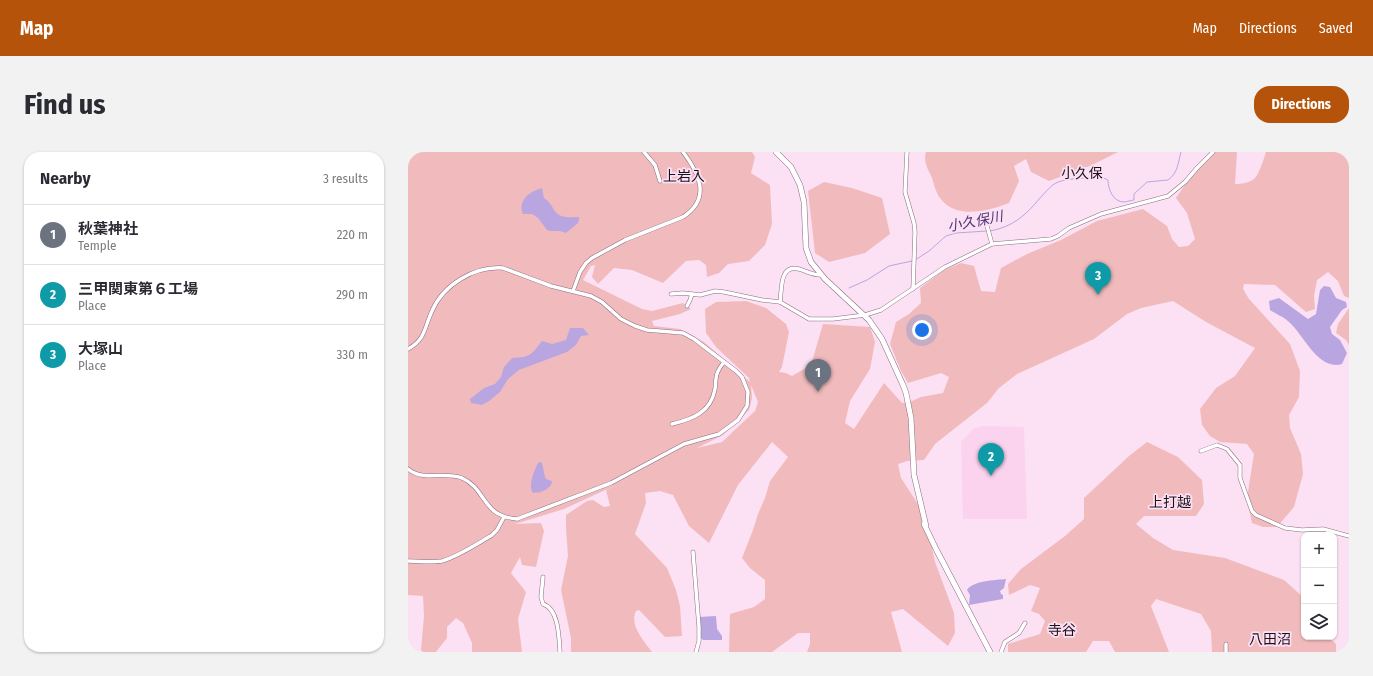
<!DOCTYPE html>
<html lang="en">
<head>
<meta charset="utf-8">
<style>
  body { margin:0; font-family:"Fira Sans Condensed","Noto Sans JP",sans-serif; background:#f2f2f3; color:#2b2b33 }
  .controls { position:absolute; right:12px; bottom:12px; display:grid; overflow:hidden; border-radius:8px; box-shadow:0 1px 3px #0004 }
  .controls button { width:36px; height:36px; display:grid; place-items:center; padding:0; border:0; border-bottom:1px solid #e1e1e2; background:#fff; color:#2b2b33; font:20px sans-serif }
  .you { position:absolute; left:514px; top:178px; width:14px; height:14px; margin:-10px; border:3px solid #fff; border-radius:50%; background:#1a73e8; box-shadow:0 0 0 6px #1a73e833 }
  .badge { display:grid; place-items:center; width:26px; height:26px; border-radius:50%; background:#b45309; color:#fff; font-size:13px; font-weight:700 }
  .pin { position:absolute; translate:-50% -33px; filter:drop-shadow(0 1px 2px #0008) }
  .pin::after { content:''; position:absolute; top:21px; width:14px; height:12px; background:inherit; clip-path:polygon(0 0,100% 0,50% 100%) }
  .list { margin:0; padding:0; list-style:none }
  h2 { display:flex; justify-content:space-between; align-items:center; height:52px; margin:0; padding:0 16px; font-size:17px }
  h2 small { font-size:13px; font-weight:400; color:#7c7c81 }
  .list li { display:grid; grid-template-columns:26px 1fr auto; gap:12px; align-items:center; box-sizing:border-box; height:60px; padding:0 16px; border-top:1px solid #e1e1e2 }
  .list b { display:block; font-size:15px; white-space:nowrap }
  .list p { margin:0; font-size:13px; white-space:nowrap; color:#7c7c81 }
  .list em { font-size:13px; font-style:normal; color:#7c7c81 }
  .icon { flex:none; width:22px; height:22px; fill:none; stroke:currentColor; stroke-width:2; stroke-linecap:round; stroke-linejoin:round }
  .map { position:relative; flex:none; width:941px; height:500px; overflow:hidden; border-radius:16px }
  header { display:flex; align-items:center; gap:24px; box-sizing:border-box; height:56px; padding:0 20px; background:#b45309; color:#fff }
  header strong { font-size:19px }
  nav { display:flex; gap:22px; margin-inline-start:auto; font-size:14px }
  .intro { display:flex; align-items:center; justify-content:space-between; box-sizing:border-box; height:96px; padding:0 24px }
  h1 { margin:0; font-size:28px }
  .button { padding:10px 18px; border-radius:16px; background:#b45309; color:#fff; font-size:14px; font-weight:700 }
  main { display:flex; gap:24px; padding:0 24px }
  aside { flex:1; background:#fff; border-radius:16px; box-shadow:0 1px 3px #0004 }
  .map>svg:first-child { display:block }
</style>
</head>
<body>
<header>
<strong>Map</strong>
<nav><a>Map</a><a>Directions</a><a>Saved</a></nav>
</header>
<div class="intro"><h1>Find us</h1><a class="button">Directions</a></div>
<main>
<aside>
<h2>Nearby<small>3 results</small></h2>
<ul class="list">
<li><span class="badge" style="background:#6b7280">1</span><div><b>秋葉神社</b><p>Temple</p></div><em>220 m</em></li>
<li><span class="badge" style="background:#0f9aa8">2</span><div><b>三甲関東第６工場</b><p>Place</p></div><em>290 m</em></li>
<li><span class="badge" style="background:#0f9aa8">3</span><div><b>大塚山</b><p>Place</p></div><em>330 m</em></li>
</ul>
</aside>
<div class="map">
<svg width="941" height="500" viewBox="0 0 941 500">
  <rect width="100%" height="100%" fill="#fce0f3"/>
  <!-- built -->
  <polygon fill="#fcd3ef" points="575,274 616,275 619,367 555,367 553,290 565,277"/>
  <!-- green -->
  <g fill="#f1bbbd" fill-rule="evenodd">
    <path d="M0 0H344L347 5 343 21 362 33 364 72 357 93 341 109 320 112 311 121 299 125 298 113 291 108 278 109 255 131 224 118 206 116 190 132 184 125 187 113 183 114 175 128 234 157 244 159 275 151 283 157 272 162 244 169 246 174 272 177 296 190 342 230 341 226 308 195 298 181 297 157 308 150 338 149 358 156 378 172 381 180 374 215 371 220 378 221 384 224 403 213 415 172 462 175 467 190 462 217 442 249 437 271 446 277 476 231 494 251 504 249 513 245 535 241 541 225 533 221 500 231 493 219 482 192 488 170 501 162 513 151 512 136 536 118 553 111 566 114 573 139 587 140 593 116 619 102 653 88 689 69 735 57 759 74 764 87 771 95 780 94 787 87 779 61 768 46 787 18 806 0H829L827 32C833 32 841 31 846 27 851 23 856 6 858 0H941V146L936 144 930 129 920 120 909 128 906 144 907 157 898 160 867 133 836 132 835 137 841 147 882 192 892 219 891 245 881 263 882 276 893 302 895 322 886 355 869 375H855L844 371 839 346 846 302 839 292 812 290 802 284 794 273 792 257 808 236 827 224 847 196 798 170 765 149 733 156 719 162 686 187 609 222 591 236 579 251 527 292 516 308 499 309 490 312 493 326 517 363 527 410 546 461 547 481 540 494 495 457 483 460 494 500H399L402 492V481H390L364 500H321L322 462 346 455 357 447V428L342 416 334 406 345 378 350 362 357 346 362 329 380 305 364 290 330 333 301 391 281 374 265 343 252 339 237 341 238 351 227 382 259 416 268 438 272 454 274 484 257 485 231 458 228 459C221 473 236 489 244 500H163V486L153 438 160 404 158 376V363L179 349 185 348 196 355 202 354 198 338 208 333 156 357 107 372 133 371 136 379 128 415 114 413 112 405 103 421 118 440 110 467 114 500H64V491L55 471 48 466 39 475V486L28 500H15L13 498 16 464 15 444 0 443ZM343 233 350 250 347 259 314 290 289 296 315 283 341 258 344 246Z"/>
    <path d="M518 0H710L684 13 641 29 623 20 618 7 606 14 611 29 601 51C580 59 548 68 532 46 528 41 526 32 524 26 520 17 515 10 518 0Z"/>
    <polygon points="416,30 444,36 474,46 482,82 457,101 421,110 407,101 400,39"/>
    <polygon points="941,156 941,193 938,188 928,181 930,172"/>
    <polygon points="739,290 770,305 794,328 796,352 788,364 736,364 728,372 745,386 765,398 817,406 876,428 896,446 896,485 921,485 928,492 928,500 804,500 803,479 793,462 748,447 743,454 761,500 707,500 701,489 685,489 678,500 600,500 600,492 632,482 637,469 631,462 623,459 632,436 622,433 601,443 600,432 613,417 657,384 676,367 676,346 721,304"/>
  </g>
  <!-- water -->
  <g fill="#b9a6e0">
    <path d="M134 36 136 46C142 50 143 53 146 58 152 67 162 65 171 65V67L170 71 158 81 152 79H142L139 78 130 66 124 62H115C109 49 122 39 134 36Z"/>
    <path d="M916 134 922 135 928 146 938 150 939 155 934 158 922 175 924 182 932 188 939 201 934 212C910 219 896 183 881 170 876 165 868 162 862 158L861 149 871 146 900 167 908 162 912 138Z"/>
    <path d="M162 176H175L181 183 173 184 168 193 159 200 111 218 100 227 92 240 81 249 74 253 63 251 62 247 76 236 87 232 93 225 96 215 104 206C123 205 123 203 134 189L144 192 158 188Z"/>
    <path d="M132 310 134 311 137 325 138 327 144 329C144 336 136 339 129 341V340L125 341C120 333 126 319 130 311Z"/>
    <path d="M598 427 596 436 592 439 593 442 595 443V447L561 453 562 443 559 438C564 429 587 428 598 427Z"/>
    <polygon points="308,464 309,477 314,484 314,488 295,488 293,486 291,465"/>
  </g>
  <g fill="none" stroke-linecap="round" stroke-linejoin="round">
    <!-- stream -->
    <g stroke="#b9a6e0" stroke-width="1">
      <path d="M582 79C605 75 618 63 632 46 637 41 642 34 648 31 656 27 667 27 675 26 683 25 693 24 700 28 700 37 705 50 716 50 719 50 723 48 726 48V42L739 30 760 28C770 21 770 11 773 0"/>
      <polyline points="507,108 521,99 538,84 548,81 579,79"/>
      <polyline points="441,136 459,128 481,114 504,109"/>
    </g>
    <!-- street casing -->
    <g stroke="#8b6d82" stroke-width="4.5">
      <g id="street">
        <polyline points="236,0 247,13 252,29"/>
        <polyline points="499,0 497,40 506,71 507,80 505,137"/>
        <polyline points="576,63 584,92"/>
        <path d="M165 139 172 120 178 111 184 106 217 88 275 65C303 47 292 22 275 0"/>
        <polyline points="263,142 275,141 292,143 307,139 316,140 354,148 372,150 401,167 425,167 457,163 473,158 537,115 584,92 643,87 650,84 661,76 693,62 760,44 777,30 789,16 805,0"/>
        <path d="M372 150C374 138 371 112 391 117 398 119 405 123 413 123"/>
        <polyline points="279,154 282,148 284,142"/>
        <path d="M0 197C18 187 16 176 24 159 35 133 66 114 95 116L143 134 183 144 194 150 213 167 227 174 239 178 275 181 286 187 328 219 334 225 340 240 339 254 330 268 311 282 276 292 203 331 109 367C73 364 79 337 54 326 36 319 16 330 0 317"/>
        <path d="M264 272C285 267 303 260 307 237 308 233 307 230 308 227 308 221 312 215 316 210"/>
        <polyline points="793,299 809,293 819,297 832,313 832,326 844,359 848,363 877,376 894,378 915,377 941,384"/>
        <polyline points="285,400 291,475 291,489 288,500"/>
        <path d="M0 409C11 409 24 411 34 409 49 405 71 391 84 383L89 378 96 365"/>
        <path d="M135 425 133 445 135 452C151 457 151 486 152 500"/>
        <polyline points="818,492 818,500"/>
        <polyline points="593,500 597,490 611,481 617,471"/>
      </g>
    </g>
    <!-- secondary casing -->
    <g stroke="#8b6d82" stroke-width="6">
      <g id="secondary">
        <polyline points="368,0 383,15 392,33 396,50 398,96 403,110 417,127 461,168 474,187 495,233 498,241 503,266 506,323 518,374"/>
        <polyline points="516,372 528,397 582,500"/>
      </g>
    </g>
    <!-- street -->
    <use href="#street" stroke="#fff" stroke-width="3.5"/>
    <!-- secondary -->
    <use href="#secondary" stroke="#fff" stroke-width="5"/>
  </g>
  <g text-anchor="middle" stroke-width="3.5" stroke-linejoin="round" paint-order="stroke">
    <!-- neighbourhood labels -->
    <g font-size="14" fill="#1c1018" stroke="#fce0f3">
      <text x="674" y="26">小久保</text>
      <text x="276" y="29">上岩入</text>
      <text x="762" y="355">上打越</text>
      <text x="654" y="483">寺谷</text>
      <text x="862" y="492">八田沼</text>
    </g>
    <!-- water labels -->
    <g font-size="14" font-style="italic" fill="#4b3175" stroke="#fce0f3">
      <text transform="translate(567 69) rotate(-11)" y="5">小久保川</text>
    </g>
  </g>
</svg>
<div class="controls">
<button>+</button>
<button>−</button>
<button><svg class="icon" aria-label="layers" viewBox="0 0 24 24"><path d="M12 4l9 5-9 5-9-5zM3 14l9 5 9-5"/></svg></button>
</div>
<div class="you"></div>
<div class="pin badge" style="left:410px;top:240px;background:#6b7280">1</div>
<div class="pin badge" style="left:583px;top:324px;background:#0f9aa8">2</div>
<div class="pin badge" style="left:690px;top:143px;background:#0f9aa8">3</div>
</div>
</main>
</body>
</html>
